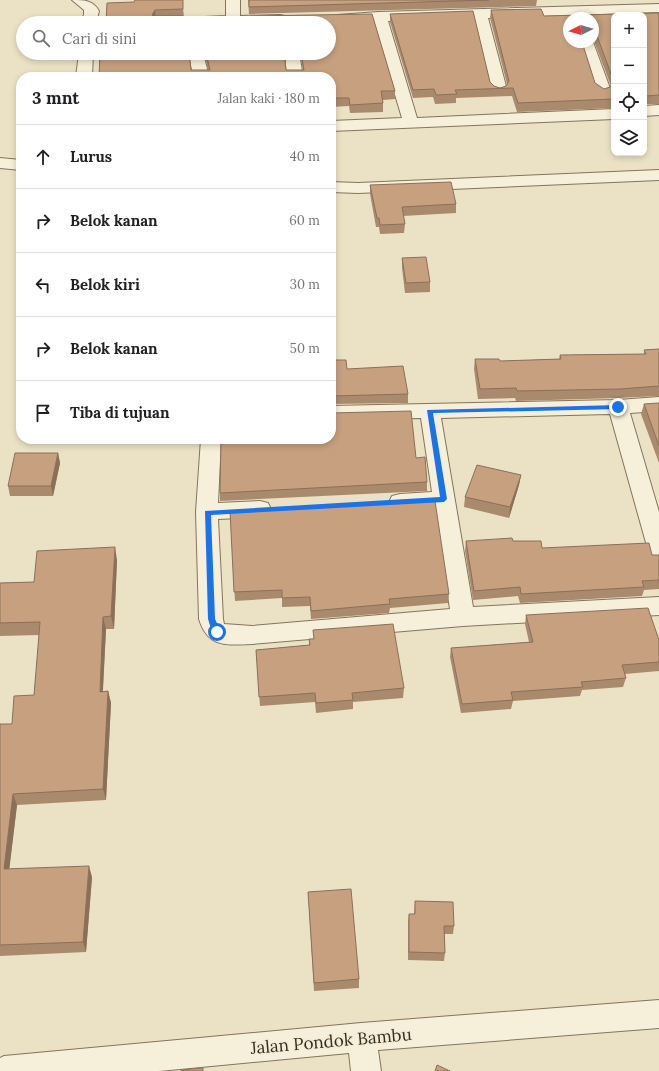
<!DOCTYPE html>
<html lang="id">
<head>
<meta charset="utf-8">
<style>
  body { margin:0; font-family:Lora,serif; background:#f6f6f6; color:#202124 }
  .controls { position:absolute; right:12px; top:12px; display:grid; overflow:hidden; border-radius:8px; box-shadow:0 2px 6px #0003 }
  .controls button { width:36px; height:36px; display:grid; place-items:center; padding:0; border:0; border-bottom:1px solid #e0e0e0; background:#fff; color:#202124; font:20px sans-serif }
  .compass { position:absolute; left:563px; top:12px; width:36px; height:36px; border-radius:50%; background:#fff; box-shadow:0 2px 6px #0003; rotate:265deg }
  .stop { position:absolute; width:12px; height:12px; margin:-9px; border:3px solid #1a73e8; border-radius:50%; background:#fff }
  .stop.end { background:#1a73e8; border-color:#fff; box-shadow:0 1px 4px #0008 }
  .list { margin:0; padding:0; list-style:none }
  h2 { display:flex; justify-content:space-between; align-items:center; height:52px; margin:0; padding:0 16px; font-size:17px }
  h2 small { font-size:13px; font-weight:400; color:#757577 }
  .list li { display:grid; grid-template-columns:26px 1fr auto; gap:12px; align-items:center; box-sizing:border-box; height:64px; padding:0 16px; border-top:1px solid #e0e0e0 }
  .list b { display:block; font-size:15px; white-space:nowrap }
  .list em { font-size:13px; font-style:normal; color:#757577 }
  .icon { flex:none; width:22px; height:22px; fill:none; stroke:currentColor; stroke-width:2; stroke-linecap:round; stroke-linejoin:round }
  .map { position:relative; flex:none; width:659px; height:1071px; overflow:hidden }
  .search { position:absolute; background:#fff; box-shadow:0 2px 6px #0003; left:16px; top:16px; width:320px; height:44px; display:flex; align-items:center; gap:10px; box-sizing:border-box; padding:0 14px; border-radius:22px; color:#757577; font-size:15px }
  .panel { position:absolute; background:#fff; box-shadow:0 2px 6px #0003; left:16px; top:72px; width:320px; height:372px; border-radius:16px }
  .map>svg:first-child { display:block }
</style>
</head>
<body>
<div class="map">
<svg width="659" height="1071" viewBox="0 0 659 1071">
  <rect width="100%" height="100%" fill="#ebe2c6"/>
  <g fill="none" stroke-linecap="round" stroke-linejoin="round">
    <!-- minor casing -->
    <g stroke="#84745d" stroke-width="2">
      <g id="minor">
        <path d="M72 0C84 0 93 0 99 11L96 23H82L84 14V10Z"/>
        <polygon points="226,0 240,0 240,16 280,15 285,16 287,19 285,22 281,23 154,23 156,20 161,19 226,16"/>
        <polygon points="659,4 659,12 488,18 507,90 504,93 499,95 494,93 491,90 474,18 388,21 417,118 614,109 614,119 331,131 331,121 402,118 373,21 342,22 337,21 335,18 337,15 379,12"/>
        <polygon points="579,42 593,42 611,91 608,94 603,96 598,94 595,91"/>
        <polygon points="79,53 93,53 92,77 76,77"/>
        <polygon points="189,53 203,53 209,77 193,77"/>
        <polygon points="285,53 299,53 303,77 287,77"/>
        <polygon points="659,105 659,115 644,116 644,106"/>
        <polygon points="0,158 21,160 21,170 0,168"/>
        <polygon points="659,170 659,180 358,193 331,192 331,182 358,183"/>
        <path d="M659 397V411L630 413 659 512V558L651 556 648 550 610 414 441 418 473 607 659 597V615L463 626 252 644C226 645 208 648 199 619L196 512 201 439H221L218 503 260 501 268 503 271 509 268 515 260 517 218 519 223 619 224 624 252 626 450 609 435 507 400 510 392 508 389 502 392 496 400 494 432 492 421 418 331 420V406L618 400Z"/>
        <polygon points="659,1000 659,1028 378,1050 381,1071 351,1071 349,1053 159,1071 0,1071 0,1058 4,1056 361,1023"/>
      </g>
    </g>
    <!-- minor -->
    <use href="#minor" fill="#f6efd9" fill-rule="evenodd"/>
  </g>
  <!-- wall -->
  <g fill="#aa8a6d" fill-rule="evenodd">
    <polygon points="248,0 537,0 536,6 249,14"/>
    <polygon points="107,3 183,8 184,17 106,23"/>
    <path d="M541 9 544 16 658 13 659 16V104H644V15H614V108L517 112 512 96 456 98V103L435 104 433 97 413 98 390 22V14L473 11 490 82 494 86 500 88 506 86 507 84 490 18 491 10ZM569 18H593V41H594L611 86 610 87 604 89 595 83 582 42H569Z"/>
    <polygon points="372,14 395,91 395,99 383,100 383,112 350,113 349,106 331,107 331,77 99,77 100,53 189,53 191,70 208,70 204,53 284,53 286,70 303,70 300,53 329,53 329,23 250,23 250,16"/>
    <polygon points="370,185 456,204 456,213 403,216 405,224 404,233 380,234 379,227 376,227 370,194"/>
    <polygon points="402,258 430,282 430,292 405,293 402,268"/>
    <polygon points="659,349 659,396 618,398 516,401 515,398 478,399 474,369 475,359 500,361 559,359 560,355 644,354 644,350"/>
    <polygon points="331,360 347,369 408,394 408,403 331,404"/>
    <polygon points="659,403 659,463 641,414 644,404"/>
    <polygon points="134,439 171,439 134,442"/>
    <polygon points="58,453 60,463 53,496 10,496 8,486"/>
    <polygon points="416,458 427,482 427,491 220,501 220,493"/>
    <polygon points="521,475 519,485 509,518 464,507 465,497"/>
    <polygon points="230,511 449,594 448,603 390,608 389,613 311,619 310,606 282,607 282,598 235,601"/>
    <polygon points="466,541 513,541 542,548 652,555 659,555 659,589 644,590 642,596 520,603 518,596 473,600 465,551"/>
    <polygon points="117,560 114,629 106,629 103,691 108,691 111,703 106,800 17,805 9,869 92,877 86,952 0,956 0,724 12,724 34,695 39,635 0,636 0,583 34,582"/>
    <polygon points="526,615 659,640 659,671 625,674 626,678 623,687 582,690 580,696 513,701 511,709 461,713 450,657 451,648 529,642 525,624"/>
    <polygon points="313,630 404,688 403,698 353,702 353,709 316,713 315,702 260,706 256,650 309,645 309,639 314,639"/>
    <polygon points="308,892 359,979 359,988 314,991"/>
    <polygon points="415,901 454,926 453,934 444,934 445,953 444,961 408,960 408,922 409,914 414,914"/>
  </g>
  <!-- shaded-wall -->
  <g fill="#8b7059">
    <polygon points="155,10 156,19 152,15"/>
    <polygon points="58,453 60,463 53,496 51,486"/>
    <polygon points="521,475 519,485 509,518 510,507"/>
    <polygon points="115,547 117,560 114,629 111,616"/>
    <polygon points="103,617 106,629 102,704 100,692"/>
    <polygon points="108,691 111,703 106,800 103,789"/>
    <polygon points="13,794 17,805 8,880 4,869"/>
    <polygon points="89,866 92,877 86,952 83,942"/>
  </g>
  <!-- building -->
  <g fill="#c6a07f" stroke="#8b7059" fill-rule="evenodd">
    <polygon points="135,0 183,0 183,9 155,10 152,15 153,16 183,16 184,23 106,23 107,3 134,2"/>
    <polygon points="249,0 489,0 249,7"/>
    <path d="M541 9 544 16 658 13 659 16V95L646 96 644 101V15H614V99L518 103 513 88 455 90 457 94 436 95 434 89 413 90 390 14 473 11 490 82 494 86 500 88 506 86 509 81 491 10ZM569 18H593V33H596L614 82 610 87 604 89 595 83 582 42H569Z"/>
    <polygon points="372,14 395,91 381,91 383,103 350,105 349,98 331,98 331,77 99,77 100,53 189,53 191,70 210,70 206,53 284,53 286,70 304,70 301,53 329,53 329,23 250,23 250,16"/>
    <polygon points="451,182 456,204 402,207 405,224 380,225 379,218 377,218 370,185"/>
    <polygon points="426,257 430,282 406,283 402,258"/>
    <polygon points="659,349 659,386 620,389 517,391 516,388 480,389 475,359 499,359 500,361 561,359 560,355 646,354 644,350"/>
    <polygon points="331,360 346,360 347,369 403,366 408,394 331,396"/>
    <polygon points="659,403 659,446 644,404"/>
    <polygon points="411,411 416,458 425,457 427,482 220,493 221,439 331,439 331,413"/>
    <polygon points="15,453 58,453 51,486 8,486"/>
    <polygon points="477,465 521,475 510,507 465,497"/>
    <polygon points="429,500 429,501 435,501 449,594 389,599 390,604 311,611 310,597 282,598 282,590 234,592 230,511"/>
    <polygon points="512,538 513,541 541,541 542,548 649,543 652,555 659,555 659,580 642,581 644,587 521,594 520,587 474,591 466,541"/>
    <polygon points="115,547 111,616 103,617 100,692 108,691 103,789 13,794 4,869 89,866 83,942 0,945 0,724 12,724 14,696 34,695 40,622 0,623 0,583 34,582 37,551"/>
    <polygon points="648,608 659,640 659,662 622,665 626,678 581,682 583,687 511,692 513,700 462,704 451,648 533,642 526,615"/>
    <polygon points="393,624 404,688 352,693 353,700 316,703 315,693 259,697 256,650 310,645 309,639 314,639 313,630"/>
    <polygon points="351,889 359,979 314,983 308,892"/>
    <polygon points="415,901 453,902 454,926 444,926 445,953 409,952 409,914 415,914"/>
    <polygon points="437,1065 450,1071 435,1071"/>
    <polygon points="203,1068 203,1071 181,1071 181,1070"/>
  </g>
  <!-- route -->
  <polygon fill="#1a73e8" points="618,405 620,406 620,409 433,413 447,499 444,502 211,515 215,619 221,632 217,635 212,632 208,619 205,511 440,497 427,410"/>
  <g text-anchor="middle" stroke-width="3" stroke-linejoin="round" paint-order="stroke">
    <!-- near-street labels -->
    <g font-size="17" fill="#362c20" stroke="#f3ecd5">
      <text transform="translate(331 1041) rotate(-5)" y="6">Jalan Pondok Bambu</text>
    </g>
  </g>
</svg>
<div class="controls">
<button>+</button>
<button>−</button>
<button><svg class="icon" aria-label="locate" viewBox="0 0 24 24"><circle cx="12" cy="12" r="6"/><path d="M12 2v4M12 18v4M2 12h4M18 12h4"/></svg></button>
<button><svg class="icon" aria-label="layers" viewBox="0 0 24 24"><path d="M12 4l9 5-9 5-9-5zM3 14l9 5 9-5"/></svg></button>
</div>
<svg class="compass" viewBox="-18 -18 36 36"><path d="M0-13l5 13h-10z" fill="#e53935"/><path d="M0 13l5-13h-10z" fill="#757577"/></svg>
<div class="stop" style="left:217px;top:632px"></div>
<div class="stop end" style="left:618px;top:407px"></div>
<div class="search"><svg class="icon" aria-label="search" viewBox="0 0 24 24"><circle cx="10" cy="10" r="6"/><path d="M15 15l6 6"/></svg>Cari di sini</div>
<section class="panel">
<h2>3 mnt<small>Jalan kaki · 180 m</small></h2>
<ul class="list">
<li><svg class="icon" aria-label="ahead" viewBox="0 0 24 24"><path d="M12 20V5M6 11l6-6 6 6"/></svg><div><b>Lurus</b></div><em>40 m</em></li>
<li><svg class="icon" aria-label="right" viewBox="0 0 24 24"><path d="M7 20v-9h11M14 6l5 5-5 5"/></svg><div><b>Belok kanan</b></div><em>60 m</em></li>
<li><svg class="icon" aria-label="left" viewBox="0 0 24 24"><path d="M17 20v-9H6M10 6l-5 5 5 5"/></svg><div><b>Belok kiri</b></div><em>30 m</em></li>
<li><svg class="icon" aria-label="right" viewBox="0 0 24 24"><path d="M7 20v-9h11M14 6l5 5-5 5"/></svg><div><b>Belok kanan</b></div><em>50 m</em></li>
<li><svg class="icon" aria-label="arrive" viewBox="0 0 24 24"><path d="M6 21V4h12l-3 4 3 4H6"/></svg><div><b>Tiba di tujuan</b></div></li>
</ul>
</section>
</div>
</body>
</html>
